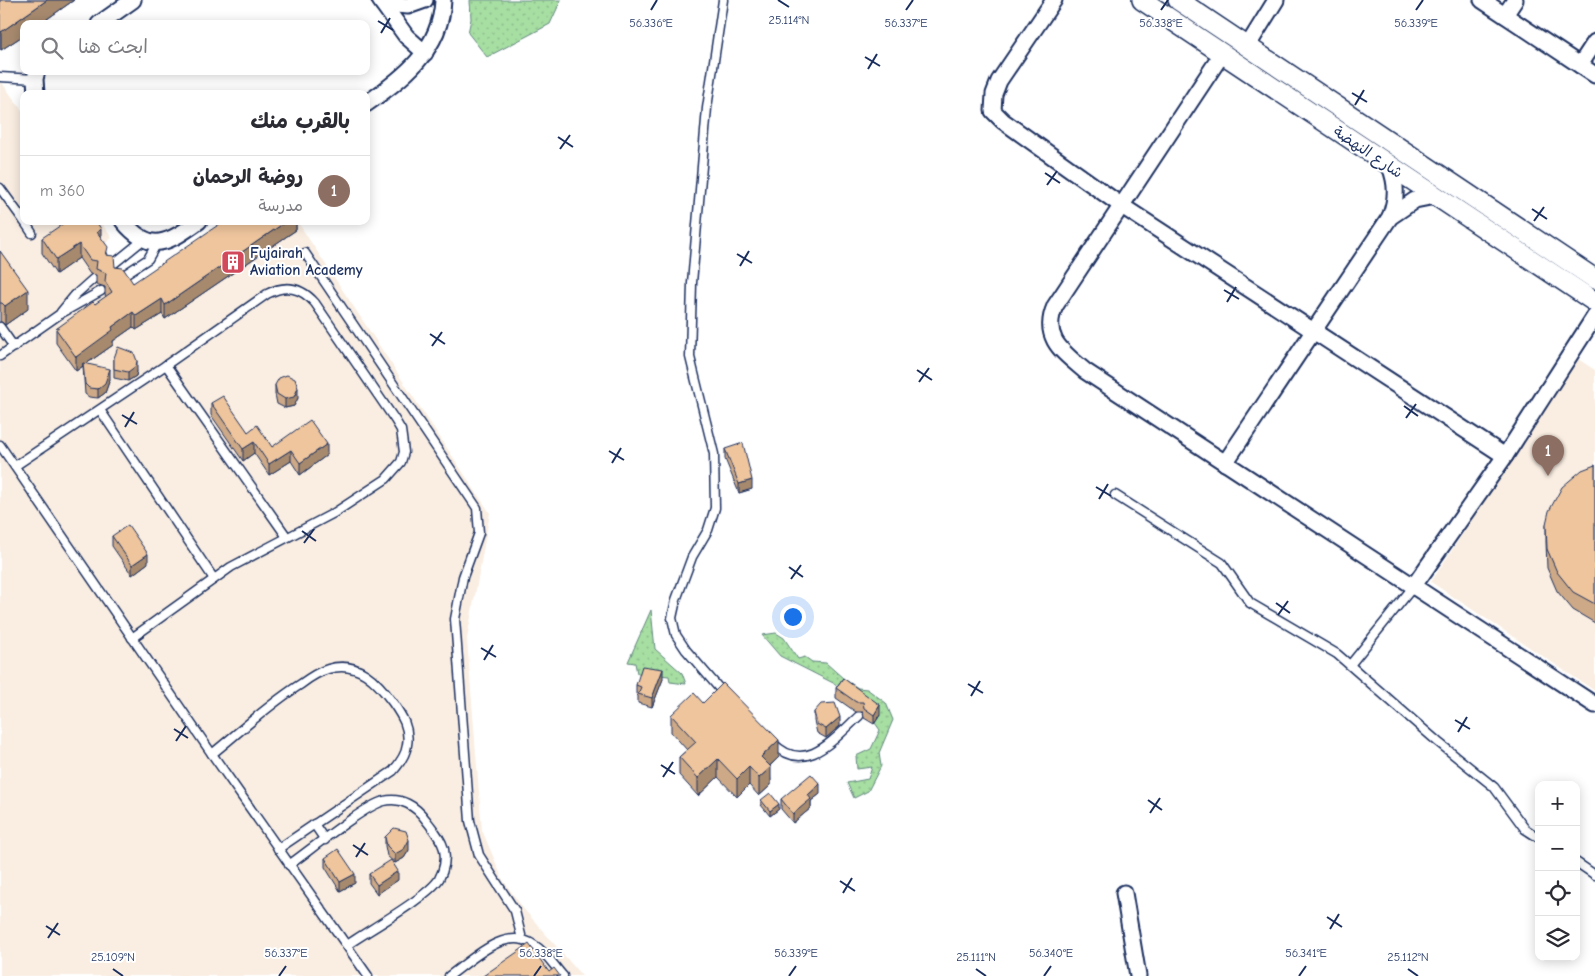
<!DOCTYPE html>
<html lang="ar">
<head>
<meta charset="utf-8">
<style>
  body { margin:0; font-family:"Comic Neue","Playpen Sans Arabic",sans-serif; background:#f7f7f7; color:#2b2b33; direction:rtl }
  .controls { position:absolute; right:15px; bottom:15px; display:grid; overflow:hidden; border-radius:10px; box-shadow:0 2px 12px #0003 }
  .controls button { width:45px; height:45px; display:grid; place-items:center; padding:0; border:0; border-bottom:1px solid #e1e1e2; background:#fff; color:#2b2b33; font:25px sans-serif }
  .you { position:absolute; left:792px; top:616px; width:18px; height:18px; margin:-12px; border:4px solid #fff; border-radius:50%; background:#1a73e8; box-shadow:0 0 0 8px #1a73e833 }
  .badge { display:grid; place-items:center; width:32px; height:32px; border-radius:50%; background:#d1495b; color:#fff; font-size:16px; font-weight:700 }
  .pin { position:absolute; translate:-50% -41px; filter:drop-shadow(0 1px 2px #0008) }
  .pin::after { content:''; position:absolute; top:26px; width:18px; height:15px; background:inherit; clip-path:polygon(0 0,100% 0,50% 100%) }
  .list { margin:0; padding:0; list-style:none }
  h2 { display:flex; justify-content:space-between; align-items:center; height:65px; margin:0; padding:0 20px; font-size:21px }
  h2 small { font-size:16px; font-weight:400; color:#7c7c81 }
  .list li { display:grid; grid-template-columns:32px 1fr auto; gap:15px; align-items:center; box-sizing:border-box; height:70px; padding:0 20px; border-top:1px solid #e1e1e2 }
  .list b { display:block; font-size:19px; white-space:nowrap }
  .list p { margin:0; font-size:16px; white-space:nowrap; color:#7c7c81 }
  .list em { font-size:16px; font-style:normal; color:#7c7c81 }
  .icon { flex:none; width:28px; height:28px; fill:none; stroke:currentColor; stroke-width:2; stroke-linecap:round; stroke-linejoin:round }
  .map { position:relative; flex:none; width:1595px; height:976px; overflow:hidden; direction:ltr }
  .search { position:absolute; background:#fff; box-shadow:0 2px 12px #0003; left:20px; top:20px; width:350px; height:55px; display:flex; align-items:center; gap:12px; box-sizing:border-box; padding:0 18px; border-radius:10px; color:#7c7c81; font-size:19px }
  .panel { position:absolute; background:#fff; box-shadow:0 2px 12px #0003; left:20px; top:90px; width:350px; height:135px; border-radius:10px; direction:rtl }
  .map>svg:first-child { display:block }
</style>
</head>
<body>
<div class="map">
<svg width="1595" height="976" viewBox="0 0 1595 976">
  <defs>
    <pattern id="grass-dots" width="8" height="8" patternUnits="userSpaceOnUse" patternTransform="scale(1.25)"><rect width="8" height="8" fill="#a7dea2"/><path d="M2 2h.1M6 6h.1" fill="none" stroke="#8fbf8e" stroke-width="1.8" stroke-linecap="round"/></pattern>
  </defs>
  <rect width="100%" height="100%" fill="#fff"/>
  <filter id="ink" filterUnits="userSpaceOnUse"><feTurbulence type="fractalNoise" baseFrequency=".02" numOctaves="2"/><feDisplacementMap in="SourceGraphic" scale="10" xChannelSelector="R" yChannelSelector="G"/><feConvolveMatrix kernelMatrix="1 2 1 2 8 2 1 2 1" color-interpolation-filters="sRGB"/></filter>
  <g filter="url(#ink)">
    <!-- built -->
    <g fill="#faeee2">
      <polygon points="0,80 24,113 24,221 100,221 112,238 90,256 121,298 233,221 297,221 490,513 467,639 482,830 503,880 523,908 582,976 0,976"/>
      <polygon points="1578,359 1595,370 1595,691 1431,582"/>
    </g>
    <!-- grass -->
    <g fill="url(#grass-dots)" stroke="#618680">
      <polygon points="470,0 561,0 550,24 487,57 468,33 471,19"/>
      <polygon points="651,610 655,649 682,673 686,684 670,682 669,676 637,673 635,663 628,662"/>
      <polygon points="776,633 784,638 798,659 805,657 812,662 826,663 844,679 858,688 867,689 886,703 893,720 879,753 881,766 868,791 854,798 847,783 868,779 872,767 857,769 856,756 871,749 880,730 875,723 880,715 843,688 780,656 762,635"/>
    </g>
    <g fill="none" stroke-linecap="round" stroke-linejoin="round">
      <!-- service casing -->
      <g stroke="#1b2f5e" stroke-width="11">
        <g id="service">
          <polyline points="723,0 707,108 692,283 690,357 714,454 715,508 708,530 692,557 676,600 672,618 676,635 686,650 724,694"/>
          <polyline points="0,77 35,79"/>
          <polyline points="0,188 24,221"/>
          <polyline points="24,221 32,233"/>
          <polyline points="305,253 477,508 479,533 463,577 455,619 470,821 479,855 515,911 522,939"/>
          <polyline points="111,266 143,240"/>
          <polyline points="119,278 148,259 157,243"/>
          <polyline points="61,312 75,295 93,279"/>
          <polyline points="0,327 14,347"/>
          <polyline points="0,356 60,314 101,291"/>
          <polyline points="166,365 287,537"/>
          <polyline points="100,410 214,579"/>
          <polyline points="0,445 212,754 368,976"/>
          <path d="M15 466 166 365 267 294C286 284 301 287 315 303L395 420 401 430 404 452 401 462 386 479 334 513 231 567 132 638"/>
          <polyline points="1115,495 1222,563 1250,603 1337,654 1438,742 1494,787 1525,829 1539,838"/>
          <polyline points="1350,665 1413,587"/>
          <path d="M773 743C805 776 834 739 859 716"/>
          <path d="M212 754C242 730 269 704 301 684 309 678 318 672 328 669 358 660 377 681 393 703 402 716 410 728 407 745 406 755 400 763 393 771L278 849"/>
          <polyline points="314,824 325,840"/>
          <polyline points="1576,862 1595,875"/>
          <path d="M289 865C309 851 364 806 384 801 401 797 416 806 426 820 433 829 441 838 444 849 446 859 444 870 439 879 428 897 367 931 347 945"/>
          <path d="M449 976C472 960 505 925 534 945 546 952 554 966 563 976"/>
        </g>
      </g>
      <!-- minor casing -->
      <g stroke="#1b2f5e" stroke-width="19">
        <g id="minor">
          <polyline points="380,0 406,36 425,53"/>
          <polyline points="1054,0 999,81 994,94 993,111 1003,121 1122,206 1505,456"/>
          <polyline points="1482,0 1595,75"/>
          <polyline points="383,4 408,6 425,0"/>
          <polyline points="1505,15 1515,0"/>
          <polyline points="99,24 133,0"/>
          <polyline points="1247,47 1276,0"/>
          <path d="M1222 54 1055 306C1041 338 1063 352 1085 371L1595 705"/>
          <polyline points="1580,65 1595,42"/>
          <polyline points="36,94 35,79 37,71"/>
          <path d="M366 104C403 78 441 50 443 0"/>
          <path d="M1390 166C1397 184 1397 199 1390 217"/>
          <path d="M123 221C151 255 168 243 199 221"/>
          <polyline points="1225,463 1390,217 1415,200 1435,196"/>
          <polyline points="1413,587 1505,456 1595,316"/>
          <polyline points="1124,893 1138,976"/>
        </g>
      </g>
      <!-- tertiary casing -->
      <g stroke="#1b2f5e" stroke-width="22">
        <g id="tertiary">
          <polyline points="1142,0 1595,302"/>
          <polyline points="1178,0 1595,279"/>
        </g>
      </g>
      <!-- service -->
      <use href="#service" stroke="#fff" stroke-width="8"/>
      <!-- minor -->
      <use href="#minor" stroke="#fff" stroke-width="15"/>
      <!-- tertiary -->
      <use href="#tertiary" stroke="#fff" stroke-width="19"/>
    </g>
    <!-- wall -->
    <g fill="#cda987" stroke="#1b2f5e">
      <polygon points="0,0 74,0 40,24 24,24 24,35 1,50 0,49"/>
      <polygon points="296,221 296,230 165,319 162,314 136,330 133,327 113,341 113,345 86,364 110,379 105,393 98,398 89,397 85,394 83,366 76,371 56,343 56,329 106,297 105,295 105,287 96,284 96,275 90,274 79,258 56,274 42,253 42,238 101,238 108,255 115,267 133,283"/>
      <polygon points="0,251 28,309 5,325 2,322 0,322"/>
      <polygon points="114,358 137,371 136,376 128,381 114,378"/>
      <polygon points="275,385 298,398 294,406 285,408 277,404 275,394"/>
      <polygon points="211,403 248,432 272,447 327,455 300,475 291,461 269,475 254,453 243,461 211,415"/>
      <polygon points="725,449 752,489 739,493 725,459"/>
      <polygon points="1595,465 1595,623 1573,610 1557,591 1547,568 1546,542 1546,524"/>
      <polygon points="112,536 148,563 132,575 112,546"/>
      <polygon points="843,678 880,715 874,724 864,718 863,712 856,712 836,698 836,688"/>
      <polygon points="663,679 652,707 638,703 638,696 636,694 636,685"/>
      <polygon points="703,703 779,757 770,766 771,785 759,796 749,785 737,797 718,777 698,796 679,775 679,757 687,750 671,732 671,715"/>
      <polygon points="814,712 840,726 826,738 817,733 814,721"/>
      <polygon points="820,794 811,801 811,808 793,823 781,809 781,799"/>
      <polygon points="761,800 779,809 770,816 761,805"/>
      <polygon points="385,837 409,850 404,858 395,863 387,856 385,846"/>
      <polygon points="325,858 355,883 340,891 325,867"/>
      <polygon points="369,874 398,880 377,894 369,883"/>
    </g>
    <!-- shaded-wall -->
    <g fill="#a78a6e" stroke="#1b2f5e">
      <polygon points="47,0 74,0 40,24 24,24 24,35 1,50 1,32"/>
      <polygon points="287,221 296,221 296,230 165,319 165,305"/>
      <polygon points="101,229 101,243 97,232"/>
      <polygon points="79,244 79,258 56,274 56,259"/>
      <polygon points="28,290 28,309 5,325 5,306"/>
      <polygon points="162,299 162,314 136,330 136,316"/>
      <polygon points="133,312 133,327 113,341 113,345 83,366 83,363 83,366 76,371 76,357 112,327"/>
      <polygon points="137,361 137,371 136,376 128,381 128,372"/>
      <polygon points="110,369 110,379 105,393 98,398 98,389"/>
      <polygon points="298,388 298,398 294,406 285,408 285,399"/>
      <polygon points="254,442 254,453 243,461 243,449"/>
      <polygon points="327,444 327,455 300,475 300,463"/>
      <polygon points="291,450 291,461 269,475 269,464"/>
      <polygon points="752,480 752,489 739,493 739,484"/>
      <polygon points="148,554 148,563 132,575 132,565"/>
      <polygon points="663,669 663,679 652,707 652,698"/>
      <polygon points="880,705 880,715 874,724 874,715"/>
      <polygon points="840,717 840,726 826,738 826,729"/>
      <polygon points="779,740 779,757 761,774 761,757"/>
      <polygon points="718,759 718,777 698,796 698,778"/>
      <polygon points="749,767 749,785 737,797 737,779"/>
      <polygon points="771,767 771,785 759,796 759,778"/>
      <polygon points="820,784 820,794 811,801 811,808 793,823 793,814 808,795"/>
      <polygon points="779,804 779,809 770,816 770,811"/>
      <polygon points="409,840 409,850 404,858 395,863 395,854"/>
      <polygon points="398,871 398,880 377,894 377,885"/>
      <polygon points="355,874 355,883 340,891 340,882"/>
    </g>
    <!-- building -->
    <g fill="#eec59d" stroke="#1b2f5e">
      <polygon points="0,0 47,0 1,32 0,31"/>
      <polygon points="67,221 96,221 101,229 97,232 108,247 106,255 114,256 115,267 123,268 133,283 224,221 287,221 165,305 162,299 136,316 133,312 112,327 113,330 76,357 56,329 93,302 95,304 112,292 105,281 106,273 96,269 97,261 90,260 79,244 56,259 42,238"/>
      <polygon points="0,251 28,290 5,306 2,303 0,303"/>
      <polygon points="118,347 134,353 137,361 136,366 128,372 114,369 114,358"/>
      <polygon points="83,363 110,369 105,383 98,389 89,388 85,384"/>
      <polygon points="287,375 295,379 298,388 294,397 285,399 277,394 275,385 279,378"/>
      <polygon points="223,396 248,432 257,425 272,447 310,420 327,444 300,463 291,450 269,464 254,442 243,449 211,403"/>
      <polygon points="743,443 752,480 739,484 725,449"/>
      <polygon points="1595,465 1595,604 1573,592 1557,572 1547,549 1546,524 1549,511 1562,487 1582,470"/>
      <polygon points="128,525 148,554 132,565 112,536"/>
      <polygon points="642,666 663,669 652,698 638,694 641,687 636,685"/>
      <polygon points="843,678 880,705 874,715 864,708 863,702 856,702 836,688"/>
      <polygon points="723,683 779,740 761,757 771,767 759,778 749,767 737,779 718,759 698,778 679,757 696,742 671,715 694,693 703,703"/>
      <polygon points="835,703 840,717 826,729 817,724 814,712 821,704"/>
      <polygon points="811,774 820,784 808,795 811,799 793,814 781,799"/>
      <polygon points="770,793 779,804 770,811 761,800"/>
      <polygon points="394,828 406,831 409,840 404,849 395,854 387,846 385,837"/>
      <polygon points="338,849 355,874 340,882 325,858"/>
      <polygon points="391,860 398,871 377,885 369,874"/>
      <polygon points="529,944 549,972 554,968 560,976 483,976"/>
    </g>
  </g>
  <!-- ticks -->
  <path fill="none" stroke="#1b2f5e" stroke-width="2" d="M778 0 789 7M651 10 657 0M906 10 913 0M1161 10 1168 0M1416 10 1423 0M378 21 393 30M381 33 390 18M865 57 880 66M868 69 877 54M1352 93 1367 102M1355 105 1364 90M558 137 573 147M560 149 570 135M1045 173 1060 183M1047 185 1057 171M1532 209 1547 219M1534 221 1544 207M737 254 752 263M740 266 749 251M1224 290 1239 299M1227 302 1236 287M430 334 445 344M432 346 442 332M917 370 932 380M919 382 929 368M1404 406 1418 416M122 415 137 424M1406 418 1416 404M125 427 134 412M609 451 624 460M612 463 621 448M1096 487 1111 496M1099 499 1108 484M302 531 316 541M304 543 314 529M789 567 803 577M791 579 801 565M1276 603 1290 613M1278 615 1288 601M481 648 496 657M484 660 493 645M968 684 983 693M971 696 980 681M1455 720 1470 729M174 729 188 738M1458 732 1467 717M176 741 186 726M661 765 675 774M663 777 673 762M1148 800 1162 810M1150 813 1160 798M353 845 368 855M356 857 365 843M840 881 855 891M843 893 852 878M1327 917 1342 927M46 926 60 935M1330 929 1339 914M48 938 58 923M113 969 123 976M976 969 986 976M1408 969 1418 976M279 976 286 966M534 976 541 966M789 976 796 966M1044 976 1051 966M1299 976 1306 966"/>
  <!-- icons -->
  <defs>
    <g id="building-square" transform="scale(1.25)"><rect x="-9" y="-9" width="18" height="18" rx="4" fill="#d1495b" stroke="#fff"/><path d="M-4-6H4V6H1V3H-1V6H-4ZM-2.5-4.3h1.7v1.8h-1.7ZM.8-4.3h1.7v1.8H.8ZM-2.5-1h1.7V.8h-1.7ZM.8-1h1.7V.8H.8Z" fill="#fff"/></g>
  </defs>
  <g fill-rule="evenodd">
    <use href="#building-square" x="233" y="262"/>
  </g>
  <g text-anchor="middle" stroke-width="4" stroke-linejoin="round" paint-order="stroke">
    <!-- street labels -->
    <g font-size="15" fill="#1b2f5e" stroke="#fff">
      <text transform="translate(1368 152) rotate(34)" y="5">شارع النهضة</text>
    </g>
    <!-- poi labels -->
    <g font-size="15" font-weight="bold" fill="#1b2f5e" stroke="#fff" text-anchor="start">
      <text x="250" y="258">Fujairah<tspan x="250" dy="17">Aviation Academy</tspan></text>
    </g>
  </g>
  <g font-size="12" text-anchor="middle" fill="#1b2f5e" stroke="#fff" stroke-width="4" stroke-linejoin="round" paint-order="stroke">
    <text x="789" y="24">25.114°N</text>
    <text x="906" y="27">56.337°E</text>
    <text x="651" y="27">56.336°E</text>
    <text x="1161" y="27">56.338°E</text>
    <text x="1416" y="27">56.339°E</text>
    <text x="286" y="957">56.337°E</text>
    <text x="541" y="957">56.338°E</text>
    <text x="796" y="957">56.339°E</text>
    <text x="1051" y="957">56.340°E</text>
    <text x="1306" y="957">56.341°E</text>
    <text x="113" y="961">25.109°N</text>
    <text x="976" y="961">25.111°N</text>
    <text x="1408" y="961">25.112°N</text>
  </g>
</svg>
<div class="controls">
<button>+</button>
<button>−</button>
<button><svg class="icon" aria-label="locate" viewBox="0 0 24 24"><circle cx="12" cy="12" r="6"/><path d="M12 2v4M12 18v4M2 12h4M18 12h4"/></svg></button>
<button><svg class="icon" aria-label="layers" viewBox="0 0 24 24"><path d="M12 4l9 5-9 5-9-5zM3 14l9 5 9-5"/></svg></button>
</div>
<div class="you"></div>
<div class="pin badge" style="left:1548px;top:476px;background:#8d6e63">1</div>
<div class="search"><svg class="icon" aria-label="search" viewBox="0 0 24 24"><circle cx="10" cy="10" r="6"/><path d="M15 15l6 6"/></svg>ابحث هنا</div>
<section class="panel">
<h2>بالقرب منك<small></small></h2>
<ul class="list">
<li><span class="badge" style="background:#8d6e63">1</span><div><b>روضة الرحمان</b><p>مدرسة</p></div><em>360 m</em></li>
</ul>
</section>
</div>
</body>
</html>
